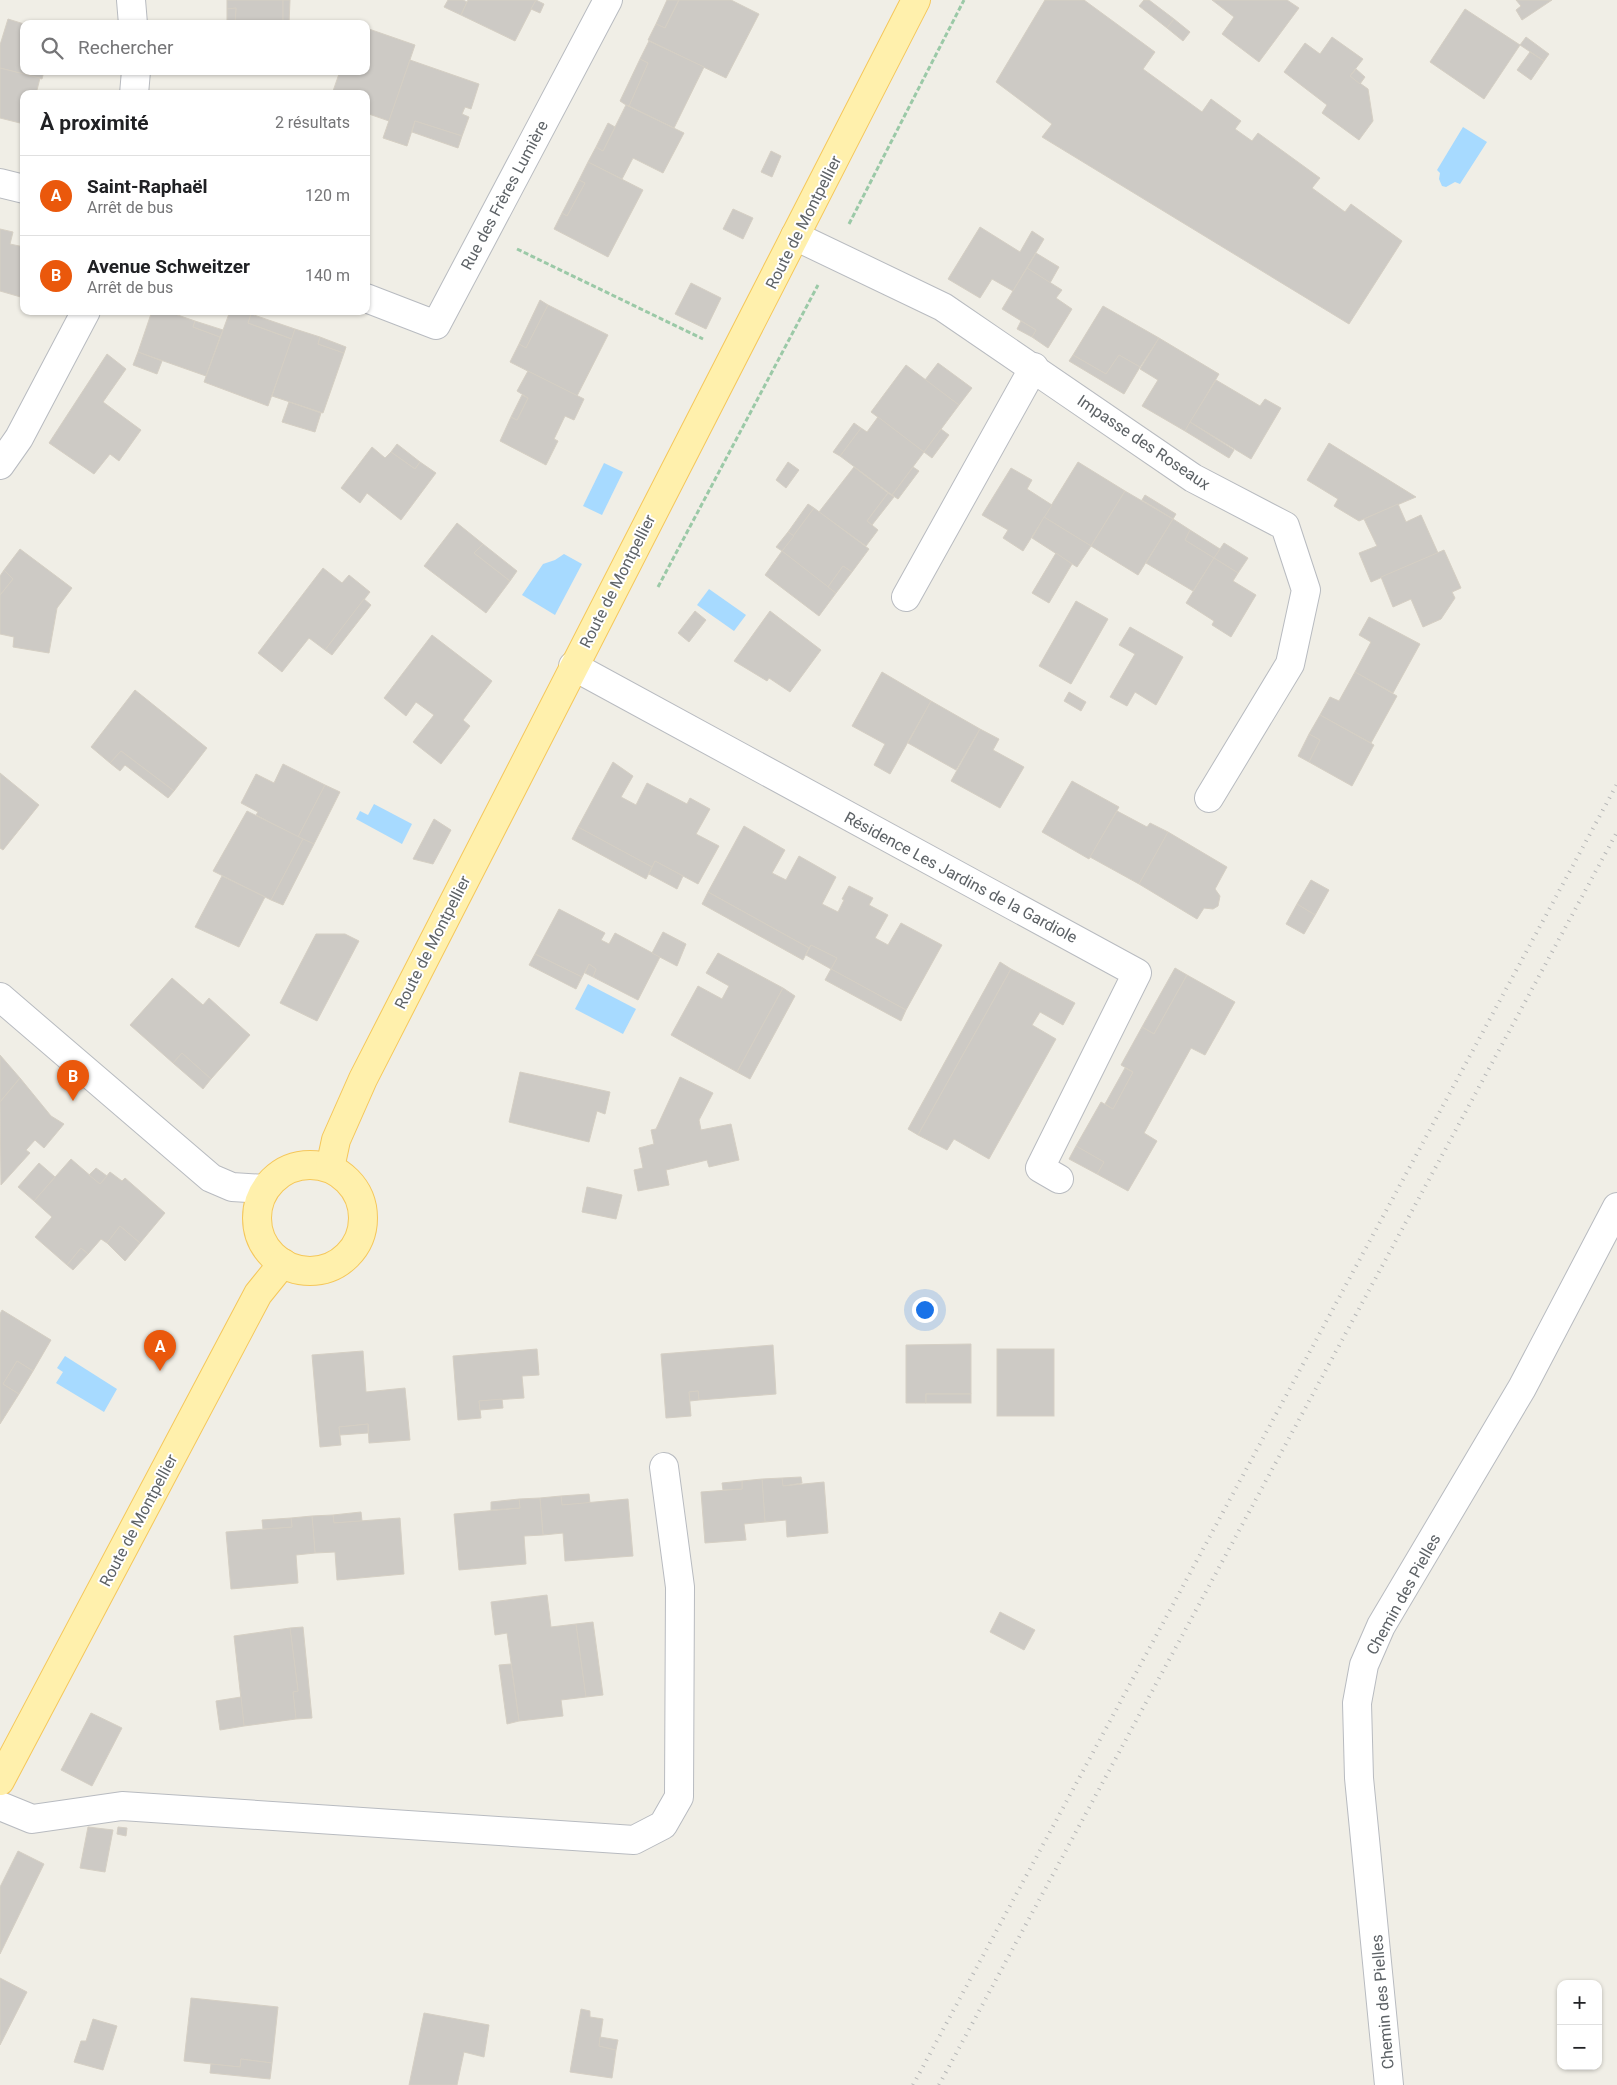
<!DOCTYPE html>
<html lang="fr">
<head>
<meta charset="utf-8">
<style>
  body { margin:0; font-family:Roboto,sans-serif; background:#f2f2f2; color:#202124 }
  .controls { position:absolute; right:15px; bottom:15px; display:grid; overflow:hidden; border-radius:10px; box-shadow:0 1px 4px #0004 }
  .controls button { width:45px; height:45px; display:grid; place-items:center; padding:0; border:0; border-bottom:1px solid #e0e0e0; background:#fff; color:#202124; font:25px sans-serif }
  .you { position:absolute; left:924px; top:1309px; width:18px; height:18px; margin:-12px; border:4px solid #fff; border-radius:50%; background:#1a73e8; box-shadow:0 0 0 8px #1a73e833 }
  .badge { display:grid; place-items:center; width:32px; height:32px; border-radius:50%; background:#ea580c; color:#fff; font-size:16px; font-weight:700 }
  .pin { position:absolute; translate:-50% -41px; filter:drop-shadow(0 1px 2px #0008) }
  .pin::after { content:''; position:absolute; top:26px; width:18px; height:15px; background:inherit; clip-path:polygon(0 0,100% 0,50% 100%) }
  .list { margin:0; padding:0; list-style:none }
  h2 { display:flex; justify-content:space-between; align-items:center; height:65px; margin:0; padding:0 20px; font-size:21px }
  h2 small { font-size:16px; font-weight:400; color:#757577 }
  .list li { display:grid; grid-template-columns:32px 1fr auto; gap:15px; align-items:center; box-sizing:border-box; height:80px; padding:0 20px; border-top:1px solid #e0e0e0 }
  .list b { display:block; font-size:19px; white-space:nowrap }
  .list p { margin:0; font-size:16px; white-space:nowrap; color:#757577 }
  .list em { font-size:16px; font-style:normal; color:#757577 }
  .icon { flex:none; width:28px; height:28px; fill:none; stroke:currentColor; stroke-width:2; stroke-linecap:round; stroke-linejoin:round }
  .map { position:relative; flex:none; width:1617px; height:2085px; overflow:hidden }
  .search { position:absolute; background:#fff; box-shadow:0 1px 4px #0004; left:20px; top:20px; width:350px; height:55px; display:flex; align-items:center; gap:12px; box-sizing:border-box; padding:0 18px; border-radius:10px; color:#757577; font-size:19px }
  .panel { position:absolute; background:#fff; box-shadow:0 1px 4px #0004; left:20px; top:90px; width:350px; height:225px; border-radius:10px }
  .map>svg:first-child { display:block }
</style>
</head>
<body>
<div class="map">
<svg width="1617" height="2085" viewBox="0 0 1617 2085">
  <rect width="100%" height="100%" fill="#f0eee6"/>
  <!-- water -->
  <g fill="#a7daff">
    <polygon points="1463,127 1487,142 1460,184 1455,182 1446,187 1442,186 1439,179 1440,173 1437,170"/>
    <polygon points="604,463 623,472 602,515 583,506"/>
    <polygon points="564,554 582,564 555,615 522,595 543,564 555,560"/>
    <polygon points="709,589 746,615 734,631 697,605"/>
    <polygon points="374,804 412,824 402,844 356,819 360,811 368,815"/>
    <polygon points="588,984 636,1009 623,1034 575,1009"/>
    <polygon points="65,1356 117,1389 104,1412 56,1383 63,1372 57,1368"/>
  </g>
  <!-- building -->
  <g fill="#cdcac5" stroke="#d5cfc4">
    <polygon points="227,0 283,0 283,24 235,24 236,8 227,9"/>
    <polygon points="283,0 290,0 289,24 283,24"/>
    <polygon points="448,0 463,0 467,2 461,15 444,7"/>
    <polygon points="468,0 536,0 515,41 461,15"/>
    <polygon points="536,0 544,4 540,13 531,9"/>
    <polygon points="667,0 679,0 665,28 656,24"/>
    <polygon points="679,0 731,0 759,14 726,78 648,40 656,24 665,28"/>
    <polygon points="1045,0 1084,0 1155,52 1143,69 1202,112 1211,99 1241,121 1235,129 1252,141 1258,133 1320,178 1312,188 1345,212 1351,204 1402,241 1349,324 1042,137 1052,124 996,82"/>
    <polygon points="1144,0 1149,0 1174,19 1167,28 1139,6"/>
    <polygon points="1212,0 1287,0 1299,8 1259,62 1222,34 1234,17"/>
    <polygon points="1516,0 1552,0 1522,20 1516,10 1521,6"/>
    <polygon points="236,8 235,24 227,24 227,9"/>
    <polygon points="1465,9 1520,45 1484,99 1430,62"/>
    <polygon points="8,19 24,24 24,71 44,71 42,79 0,68 0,45"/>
    <polygon points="1174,19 1190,32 1183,41 1167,28"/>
    <polygon points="366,28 415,45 389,121 366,113 366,94 332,94 340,71 366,71"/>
    <polygon points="1332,37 1363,59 1350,76 1368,89 1373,121 1359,140 1322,113 1327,105 1284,72 1305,43 1320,54"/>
    <polygon points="1526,37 1549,54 1544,61 1520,45"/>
    <polygon points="649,41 704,67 674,128 629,106 648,63 640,59"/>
    <polygon points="1530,52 1544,61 1531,80 1517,70"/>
    <polygon points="640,59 648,63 629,106 626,105 620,101"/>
    <polygon points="410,60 479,84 471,109 465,107 462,114 469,117 462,136 415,121 407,146 383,138"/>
    <polygon points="0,68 40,78 36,94 24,94 24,124 0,118"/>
    <polygon points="1356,69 1365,77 1360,84 1350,76"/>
    <rect x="248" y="71" width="39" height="2"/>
    <polygon points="626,105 684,133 663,173 633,158 622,179 588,162 596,147 603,151"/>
    <polygon points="415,121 462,136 458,148 412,132"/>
    <polygon points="608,123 615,127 603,151 596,147"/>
    <polygon points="771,151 781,156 772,177 761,172"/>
    <polygon points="588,162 643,190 608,257 554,229 562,213 567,216 585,183 579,180"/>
    <polygon points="579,180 585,183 567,216 562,213"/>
    <polygon points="733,209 753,218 743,239 723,229"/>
    <polygon points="980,227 1020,252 1032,231 1044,239 1013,291 992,279 980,298 948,279"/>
    <polygon points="0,229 13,232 10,244 24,247 24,298 0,291"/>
    <polygon points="1036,253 1059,267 1050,283 1027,268"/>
    <polygon points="1027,268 1062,290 1056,298 1072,309 1048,348 1032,337 1036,330 1002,309"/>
    <polygon points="691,283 721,298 706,329 675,314"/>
    <polygon points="540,300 548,305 526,348 519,344"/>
    <polygon points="548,305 608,335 577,396 510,362 519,344 526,348"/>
    <polygon points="1103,306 1159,338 1140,367 1119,355 1106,374 1073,355"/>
    <polygon points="152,311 166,311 195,321 193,327 220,337 206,376 138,352"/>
    <polygon points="230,311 251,314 248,323 292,339 268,406 204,382"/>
    <polygon points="251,314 295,329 292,339 248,323"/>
    <polygon points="195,321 223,330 220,337 193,327"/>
    <polygon points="1021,321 1036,330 1032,337 1017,329"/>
    <polygon points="295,329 320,337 318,344 344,353 323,413 272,396"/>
    <polygon points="320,337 346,347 344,353 318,344"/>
    <polygon points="1159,338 1219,374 1185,431 1142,406 1158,380 1140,369"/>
    <polygon points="138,352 162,361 157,374 133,365"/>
    <polygon points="107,354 126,369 103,402 141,430 119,461 110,454 94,474 49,443"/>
    <polygon points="1073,355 1106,374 1119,355 1140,367 1124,394 1069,361"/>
    <polygon points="938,363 972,388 959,405 925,380"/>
    <polygon points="906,365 959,405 924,452 871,412"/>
    <polygon points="528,371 584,399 574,420 565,416 554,439 558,441 546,465 500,441 511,417 517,420 528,398 517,391"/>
    <polygon points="1216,380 1260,406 1265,399 1281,408 1251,459 1190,422"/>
    <polygon points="522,395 528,398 517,420 511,417"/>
    <polygon points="289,402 321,413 315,432 282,422"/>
    <polygon points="878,417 924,452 892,495 840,456 861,428 867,432"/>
    <polygon points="1190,422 1234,450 1229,458 1185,431"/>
    <polygon points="854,423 861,428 840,456 833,452"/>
    <polygon points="941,429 949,435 932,458 924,452"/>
    <polygon points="1329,443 1416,497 1359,521 1334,506 1338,499 1307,480"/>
    <polygon points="397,444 420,462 415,469 391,452"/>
    <polygon points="372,447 385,458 391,452 415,469 420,462 436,473 401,520 367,493 360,503 341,488"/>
    <polygon points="788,462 799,470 786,488 776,480"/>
    <polygon points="1078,462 1125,491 1091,546 1044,517"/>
    <polygon points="854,467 888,493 867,521 878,530 866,546 819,512"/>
    <polygon points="913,467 919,471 898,499 892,495"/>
    <polygon points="1011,468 1032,480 1027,489 1052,505 1023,551 1003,538 1008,530 982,515"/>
    <polygon points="1125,491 1173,519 1138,575 1091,546"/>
    <polygon points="888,493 894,497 872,525 867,521"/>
    <polygon points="1145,495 1176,514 1173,519 1142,500"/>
    <polygon points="808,504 814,508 794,536 788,532"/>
    <polygon points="1398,504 1406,522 1421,515 1438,553 1371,582 1359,553 1377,546 1364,519"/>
    <polygon points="814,508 869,549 852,572 843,566 828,587 782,551"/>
    <polygon points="1044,517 1091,546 1077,567 1032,538"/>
    <polygon points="1173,519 1190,530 1185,540 1214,558 1193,591 1146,563"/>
    <polygon points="457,523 483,544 474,553 510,581 486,613 424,566"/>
    <polygon points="1190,530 1220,549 1214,558 1185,540"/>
    <polygon points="788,532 794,536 782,551 776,547"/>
    <polygon points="1224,543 1248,558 1238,573 1214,558"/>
    <polygon points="483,544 517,571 510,581 474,553"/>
    <polygon points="20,549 72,588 57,608 49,653 13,647 14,637 0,634 0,595 13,579 4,570"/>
    <polygon points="1444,550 1461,588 1452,592 1455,598 1441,619 1423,627 1411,599 1393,607 1381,577"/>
    <polygon points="782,551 836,593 819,616 765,575"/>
    <polygon points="1056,553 1072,564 1049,603 1032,593"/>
    <polygon points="1214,558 1238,573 1233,581 1256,595 1231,637 1212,625 1214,621 1186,603"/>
    <polygon points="843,566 852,572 836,593 828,587"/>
    <polygon points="323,568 342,583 349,575 370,592 325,650 309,638 282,672 258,653"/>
    <polygon points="4,570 13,579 0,595 0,576"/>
    <polygon points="364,599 371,605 332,655 325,650"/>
    <polygon points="1076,601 1108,619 1071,684 1039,666"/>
    <polygon points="695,611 706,620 689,642 678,633"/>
    <polygon points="770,611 821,650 790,692 769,678 767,681 734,661"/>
    <polygon points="1369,617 1420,644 1393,693 1355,672 1371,642 1359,635"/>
    <polygon points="1130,627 1183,657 1156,705 1135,692 1127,706 1110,697 1135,654 1119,645"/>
    <polygon points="432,635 492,681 463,720 470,726 441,764 413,742 434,715 416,702 406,716 384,698"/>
    <polygon points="882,672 931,701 890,774 874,765 885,744 852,726"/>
    <polygon points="1355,672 1397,696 1371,743 1320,715 1330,697 1339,701"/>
    <polygon points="135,690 207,748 174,791 121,751 110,763 91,747"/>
    <polygon points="1069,692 1086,702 1081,711 1064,701"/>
    <polygon points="931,701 980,729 956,770 908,743"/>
    <polygon points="1320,715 1374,745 1352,786 1309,762 1320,740 1309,734"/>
    <polygon points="980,729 999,739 993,750 1024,767 1000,808 951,781"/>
    <polygon points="1309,734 1320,740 1309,762 1298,756"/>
    <polygon points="121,751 174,791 168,798 125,765 120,771 110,763"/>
    <polygon points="613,762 633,776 621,797 636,805 647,783 687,804 690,798 710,809 696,834 719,846 698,884 655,861 652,867 578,827"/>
    <polygon points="283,764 325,785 298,837 256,815 258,812 241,803 256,774 274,783"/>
    <polygon points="0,773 39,805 3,850 0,848"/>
    <polygon points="1072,781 1119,807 1089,859 1042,832"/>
    <polygon points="325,785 340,792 314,844 298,837"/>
    <polygon points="247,811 303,839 271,900 213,871"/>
    <polygon points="1117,811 1147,827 1150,823 1168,832 1139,884 1090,857"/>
    <polygon points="434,819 451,830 433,864 413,859"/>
    <polygon points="744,826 785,850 772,873 786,880 799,856 836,877 822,904 838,912 844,900 842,899 849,886 873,898 869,905 888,915 875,938 888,945 901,923 942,945 906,1010 831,969 837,958 811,945 809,948 708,892"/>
    <polygon points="578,827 652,867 646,879 572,839"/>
    <polygon points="1168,832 1227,867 1215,889 1220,896 1218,906 1213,909 1204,908 1197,919 1139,884"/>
    <polygon points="303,839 314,844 283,905 271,900"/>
    <polygon points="655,861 683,876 677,889 649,874"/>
    <polygon points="222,876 265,897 239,947 195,927"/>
    <polygon points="1311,880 1329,890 1315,915 1297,904"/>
    <polygon points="708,892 809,948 803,960 702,904"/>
    <polygon points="1297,904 1315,915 1304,934 1286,924"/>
    <polygon points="559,909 605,933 601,940 609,944 615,933 660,957 638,1000 593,977 596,969 589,964 582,977 535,954"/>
    <polygon points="663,932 686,944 677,966 652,953"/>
    <polygon points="316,934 345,934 359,941 317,1021 280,1003"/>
    <polygon points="811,945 837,958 831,969 806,955"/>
    <polygon points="718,953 783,988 737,1072 671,1035 698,986 722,999 729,986 706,973"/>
    <polygon points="535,954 582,977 576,989 529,965"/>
    <polygon points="1000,962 1011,969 918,1135 908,1129"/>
    <polygon points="589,964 596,969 593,977 585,973"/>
    <polygon points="1175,968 1187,975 1154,1034 1142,1027"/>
    <polygon points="831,969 906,1010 901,1021 825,980"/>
    <polygon points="1011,969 1075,1003 1063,1025 1040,1012 1032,1025 1056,1039 989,1159 954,1139 947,1150 918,1135"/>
    <polygon points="1187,975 1235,1002 1205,1055 1191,1048 1144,1133 1157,1141 1128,1191 1097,1174 1104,1162 1076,1146 1101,1102 1113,1109 1133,1072 1121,1065 1142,1027 1154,1034"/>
    <polygon points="172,978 203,1005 209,998 250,1035 211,1079 182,1053 173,1063 130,1025"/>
    <polygon points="783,988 795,996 750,1079 737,1072"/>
    <polygon points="182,1053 211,1079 203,1089 173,1063"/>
    <polygon points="0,1055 20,1078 0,1102"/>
    <polygon points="1125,1068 1133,1072 1113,1109 1105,1104"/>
    <polygon points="520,1072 610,1092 605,1114 597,1111 589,1142 509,1122"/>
    <polygon points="680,1077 713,1093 699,1120 701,1130 731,1124 739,1160 709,1167 707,1160 666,1170 669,1185 638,1191 634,1170 643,1168 639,1148 654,1144 651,1130 656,1129"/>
    <polygon points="20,1078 51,1116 64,1124 44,1148 35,1140 26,1150 30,1153 1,1185 0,1102"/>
    <polygon points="1076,1146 1104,1162 1097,1174 1069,1159"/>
    <polygon points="71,1159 100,1184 110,1172 122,1181 125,1178 165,1213 140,1243 120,1226 107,1243 101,1239 88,1254 81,1248 67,1265 35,1237 52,1217 34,1201"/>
    <polygon points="39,1163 55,1177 34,1201 18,1187"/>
    <polygon points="96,1168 107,1176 100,1184 89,1175"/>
    <polygon points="587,1187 622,1195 616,1219 582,1212"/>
    <polygon points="120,1226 140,1243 125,1261 107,1243"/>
    <polygon points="81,1248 88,1254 73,1270 67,1265"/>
    <polygon points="2,1310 51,1340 33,1371 17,1361 3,1384 19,1394 0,1424 0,1314"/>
    <polygon points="971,1344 971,1394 926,1394 926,1403 906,1403 906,1345"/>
    <polygon points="773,1345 776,1394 699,1400 698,1391 689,1392 691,1416 666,1418 661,1354"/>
    <polygon points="537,1349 539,1375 522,1376 524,1398 479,1401 481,1418 458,1420 453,1356"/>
    <rect x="997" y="1349" width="57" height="67"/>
    <polygon points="363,1351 366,1392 405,1388 410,1440 369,1443 368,1424 339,1427 341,1445 320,1447 312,1355"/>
    <polygon points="17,1361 33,1371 19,1394 3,1384"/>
    <polygon points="698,1391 699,1400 690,1401 689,1392"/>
    <rect x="926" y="1394" width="45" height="9"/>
    <polygon points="502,1399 503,1408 480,1410 479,1401"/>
    <polygon points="368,1424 368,1433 340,1435 339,1427"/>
    <polygon points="801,1477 802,1483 783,1486 782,1478"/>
    <polygon points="782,1478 783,1486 824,1482 828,1533 787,1537 786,1520 765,1522 762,1479"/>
    <polygon points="762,1479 765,1522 744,1524 746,1540 705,1543 701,1492 742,1489 742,1481"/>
    <polygon points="742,1481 742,1489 723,1490 722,1483"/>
    <polygon points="589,1494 590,1503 562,1505 561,1496"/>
    <polygon points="561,1496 562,1505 628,1499 633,1556 565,1561 563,1533 543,1535 540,1498"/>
    <polygon points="540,1498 543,1535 524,1536 526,1564 459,1570 454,1514 520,1508 519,1499"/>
    <polygon points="519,1499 520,1508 491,1510 491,1502"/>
    <polygon points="361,1512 362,1521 334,1523 333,1515"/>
    <polygon points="333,1515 334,1523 400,1518 404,1574 337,1580 335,1552 315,1553 312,1516"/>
    <polygon points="312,1516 315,1553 296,1555 298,1583 231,1589 226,1532 292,1527 291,1518"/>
    <polygon points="291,1518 292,1527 263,1529 262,1520"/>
    <polygon points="547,1595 551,1627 576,1624 586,1697 561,1700 563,1716 519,1721 507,1633 495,1635 491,1602"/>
    <polygon points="1000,1612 1035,1630 1024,1650 990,1632"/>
    <polygon points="593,1622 603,1695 586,1697 576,1624"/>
    <polygon points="303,1627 312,1718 296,1719 293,1692 298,1691 290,1628"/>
    <polygon points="290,1628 298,1691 293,1692 296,1719 244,1726 234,1636"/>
    <polygon points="511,1664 519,1721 507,1724 499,1665"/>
    <polygon points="241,1697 244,1726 220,1730 216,1701"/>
    <polygon points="91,1713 122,1728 92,1786 61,1770"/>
    <polygon points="88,1827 113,1830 105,1872 80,1868"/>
    <polygon points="118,1827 127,1828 126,1836 117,1834"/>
    <polygon points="18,1851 44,1864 0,1954 0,1887"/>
    <polygon points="0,1978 27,1992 0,2045"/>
    <polygon points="191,1998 278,2007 272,2063 241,2059 240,2067 184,2061"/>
    <polygon points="581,2009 590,2011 590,2017 603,2019 599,2046 616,2050 612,2078 570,2072"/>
    <polygon points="424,2013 489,2025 484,2057 464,2052 457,2085 409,2085"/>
    <polygon points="93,2019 117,2026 103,2070 74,2062 81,2041 86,2041"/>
    <polygon points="600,2037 618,2040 616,2050 599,2046"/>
    <polygon points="241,2059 272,2063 270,2079 210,2073 211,2064 240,2067"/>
  </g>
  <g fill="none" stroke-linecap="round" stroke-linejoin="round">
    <!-- minor casing -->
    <g stroke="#b8bbc0" stroke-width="30">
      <g id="minor">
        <polyline points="131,0 133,24"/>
        <polyline points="134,94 136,71"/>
        <polyline points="0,183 24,189"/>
        <polyline points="795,236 943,307 1193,478 1285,526 1306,590 1290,664 1209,798"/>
        <polyline points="366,298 436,325 608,0"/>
        <polyline points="0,465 19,438 86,311"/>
        <polyline points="906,597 1034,367"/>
        <polyline points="573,666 1137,973 1040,1168 1059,1179"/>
        <polyline points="0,997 211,1178 232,1187 265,1189"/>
        <polyline points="0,1806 32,1819 122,1806 634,1840 663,1825 679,1797 680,1587 664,1467"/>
        <polyline points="1389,2085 1359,1778 1357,1703 1364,1665 1381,1626 1522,1388 1617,1207"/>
      </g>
    </g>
    <!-- major casing -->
    <g stroke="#f5c75a" stroke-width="30">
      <g id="major">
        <circle cx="310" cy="1218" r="53"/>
        <polyline points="330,1168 336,1140 363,1079 916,0"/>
        <polyline points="0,1781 258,1294 283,1263"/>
      </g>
    </g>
    <!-- path -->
    <g stroke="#9bc9a7" stroke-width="3" stroke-dasharray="5 2.5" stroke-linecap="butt">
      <polyline points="849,224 964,0"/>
      <polyline points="517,249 703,339"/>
      <polyline points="658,587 818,285"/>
    </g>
    <!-- minor -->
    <use href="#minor" stroke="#fff" stroke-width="28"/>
    <!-- major -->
    <use href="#major" stroke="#fff0ac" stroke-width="28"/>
    <!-- rail -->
    <g stroke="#b6b7b7" stroke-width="4" stroke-dasharray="1 6" stroke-linecap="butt">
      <polyline points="913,2085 1617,784"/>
      <polyline points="939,2085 1617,832"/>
    </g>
  </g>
  <g text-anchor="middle" stroke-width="4" stroke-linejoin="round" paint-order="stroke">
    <!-- street labels -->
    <g font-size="16" fill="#5d6266" stroke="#fff">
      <text transform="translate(504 195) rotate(-62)" y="6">Rue des Frères Lumière</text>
      <text transform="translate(803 222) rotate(-63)" y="6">Route de Montpellier</text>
      <text transform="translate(1144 442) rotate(34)" y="6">Impasse des Roseaux</text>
      <text transform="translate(617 581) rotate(-63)" y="6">Route de Montpellier</text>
      <text transform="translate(961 877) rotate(28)" y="6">Résidence Les Jardins de la Gardiole</text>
      <text transform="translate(432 942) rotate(-63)" y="6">Route de Montpellier</text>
      <text transform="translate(138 1520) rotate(-62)" y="6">Route de Montpellier</text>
      <text transform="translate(1403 1594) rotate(-61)" y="6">Chemin des Pielles</text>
      <text transform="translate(1382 2002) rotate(-95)" y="6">Chemin des Pielles</text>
    </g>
  </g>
</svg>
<div class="controls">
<button>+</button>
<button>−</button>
</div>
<div class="you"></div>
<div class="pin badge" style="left:160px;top:1371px">A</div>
<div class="pin badge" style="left:73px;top:1101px">B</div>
<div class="search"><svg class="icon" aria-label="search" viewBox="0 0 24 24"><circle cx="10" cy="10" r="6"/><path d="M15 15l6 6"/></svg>Rechercher</div>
<section class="panel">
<h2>À proximité<small>2 résultats</small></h2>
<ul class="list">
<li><span class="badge">A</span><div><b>Saint-Raphaël</b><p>Arrêt de bus</p></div><em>120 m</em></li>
<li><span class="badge">B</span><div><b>Avenue Schweitzer</b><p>Arrêt de bus</p></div><em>140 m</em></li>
</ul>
</section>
</div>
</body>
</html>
